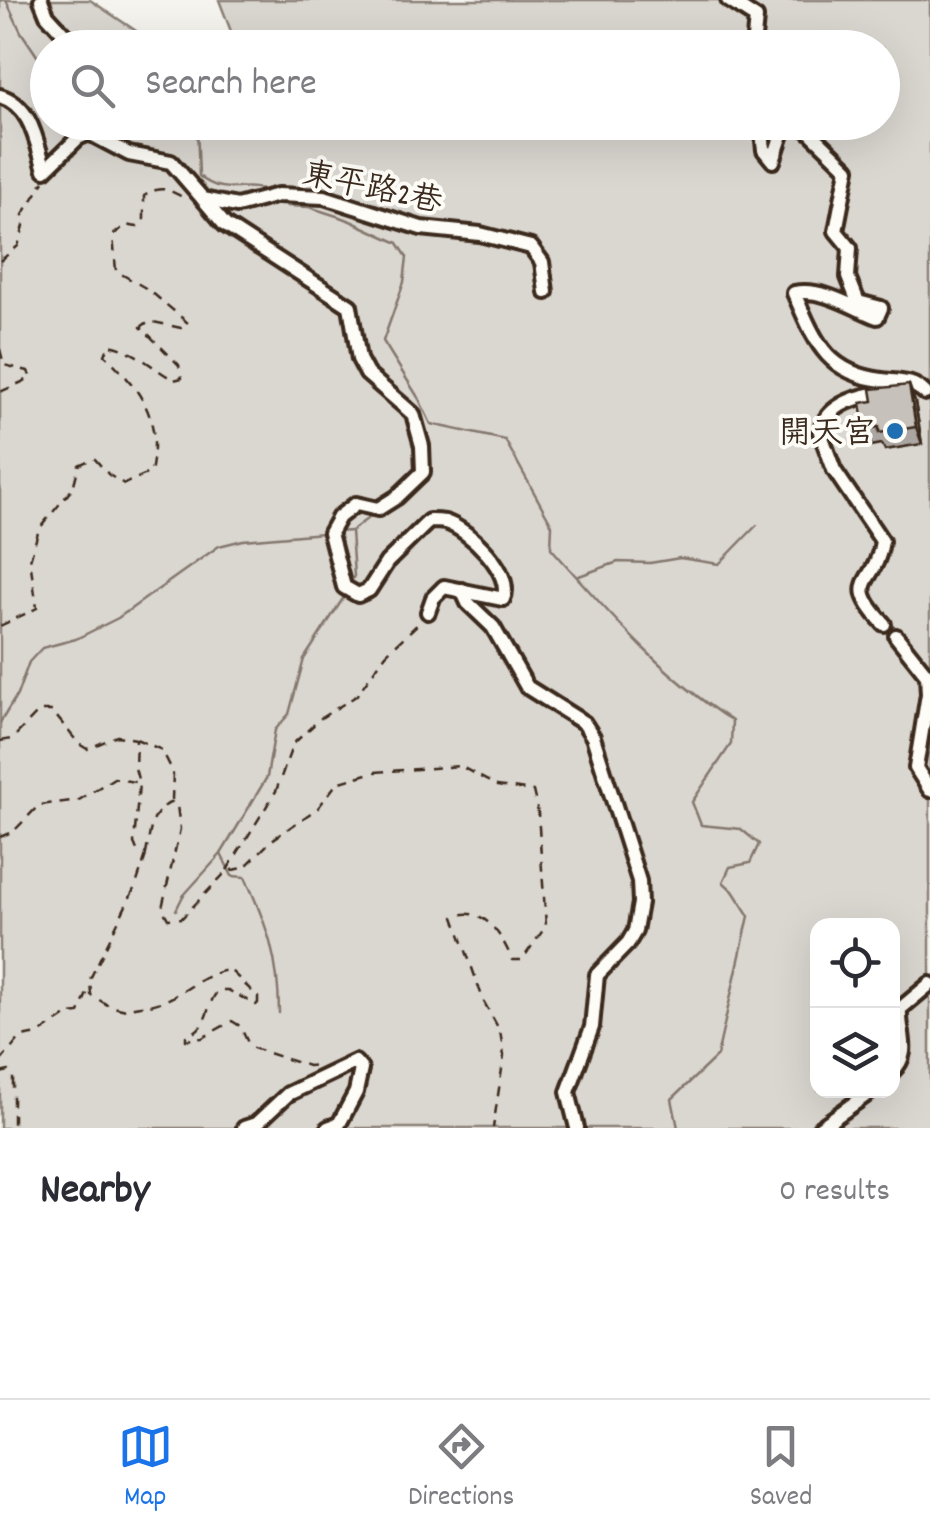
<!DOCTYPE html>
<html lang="en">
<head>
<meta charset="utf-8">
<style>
  body { margin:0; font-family:Dekko,"LXGW WenKai TC",sans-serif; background:#f7f7f7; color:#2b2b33 }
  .controls { position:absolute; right:30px; bottom:30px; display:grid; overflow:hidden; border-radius:20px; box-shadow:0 10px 40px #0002 }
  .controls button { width:90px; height:90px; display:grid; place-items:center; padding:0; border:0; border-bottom:2px solid #e1e1e2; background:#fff; color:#2b2b33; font:50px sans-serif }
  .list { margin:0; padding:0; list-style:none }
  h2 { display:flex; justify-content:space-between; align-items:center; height:130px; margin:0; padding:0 40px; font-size:42px }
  h2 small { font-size:32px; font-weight:400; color:#7c7c81 }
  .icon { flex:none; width:55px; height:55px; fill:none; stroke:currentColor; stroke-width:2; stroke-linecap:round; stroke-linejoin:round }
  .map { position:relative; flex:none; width:930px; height:1128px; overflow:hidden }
  .search { position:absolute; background:#fff; box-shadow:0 10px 40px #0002; left:30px; right:30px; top:30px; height:110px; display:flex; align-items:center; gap:25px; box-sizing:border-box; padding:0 35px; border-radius:55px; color:#7c7c81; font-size:38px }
  .sheet { height:270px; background:#fff }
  nav { display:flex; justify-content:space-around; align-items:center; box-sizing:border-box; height:140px; border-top:2px solid #e1e1e2; background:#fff; font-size:28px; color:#7c7c81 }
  nav a { display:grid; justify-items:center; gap:5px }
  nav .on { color:#1a73e8 }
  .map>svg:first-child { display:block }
</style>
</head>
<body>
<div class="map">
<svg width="930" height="1128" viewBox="0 0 930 1128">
  <rect width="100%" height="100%" fill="#f5f4ee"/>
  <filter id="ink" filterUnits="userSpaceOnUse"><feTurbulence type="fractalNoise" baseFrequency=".01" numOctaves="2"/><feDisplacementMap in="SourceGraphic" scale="20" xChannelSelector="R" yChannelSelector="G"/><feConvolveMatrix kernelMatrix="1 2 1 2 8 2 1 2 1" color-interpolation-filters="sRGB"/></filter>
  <g filter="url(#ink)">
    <!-- green -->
    <path fill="#dad6d0" stroke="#8a8077" stroke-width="2.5" fill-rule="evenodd" d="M0 0H90L160 47 48 48V122H882V48L237 47 219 0H930V1128H0ZM818 926H892V1090H818Z"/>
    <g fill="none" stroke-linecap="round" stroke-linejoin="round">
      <!-- stream -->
      <g stroke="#84786e" stroke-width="2.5">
        <polyline points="6,0 21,32 48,72"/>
        <path d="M182 122 197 126 199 176C226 199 248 179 269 193"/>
        <path d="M280 200 288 206 309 207 346 219 398 243 407 257 404 282 383 341 419 399 431 424 505 440 552 525 551 548C607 611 661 675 732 721L731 744 692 802 701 825 741 829 759 844 750 863 730 867 723 882 733 891 749 916 717 1056 672 1099 678 1128"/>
        <polyline points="336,532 351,531"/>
        <polyline points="579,576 618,562 650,563 680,558 719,564 757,525"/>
        <polyline points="351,582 354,576 351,531 375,513"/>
        <polyline points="0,723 17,695 29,662 42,648 76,639 118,618 219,546 243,540 323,533"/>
        <polyline points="176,910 183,896 221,854"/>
        <path d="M279 1013C279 959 267 925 245 877L232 876 221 854 267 777 275 730 289 714 304 659 346 594"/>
      </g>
      <!-- minor casing -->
      <g stroke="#3b2a1e" stroke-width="20">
        <g id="minor">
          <polyline points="41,0 47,15 69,39"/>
          <polyline points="728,0 756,18 753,48"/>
          <path d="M0 96C32 106 36 141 45 170L78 138 89 133 129 154 171 162 203 199 237 206 278 195 324 197 421 228 480 234 531 247 542 262 546 292"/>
          <polyline points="761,122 764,150 773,161 786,122"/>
          <path d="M791 122 808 130 848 169 836 231 850 248 848 277 858 302 881 308 877 317C852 307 821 287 794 293 815 340 825 373 882 380 899 382 912 380 925 393"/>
          <path d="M203 199 225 225 350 306 359 359 367 374 413 414 422 446 423 472 397 497 378 509 356 504 339 517 330 533 344 587 358 595 369 590 387 562 429 521C434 521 440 521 445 522 469 529 515 574 503 599L444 587 433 598 428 612"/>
          <polyline points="462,590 468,603 493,627 527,687 584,723 593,737 639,881 640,903 635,931 628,943 597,975 592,1027 568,1092 577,1128"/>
          <path d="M884 624C842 578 876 587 882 541L834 470 820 432C828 402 862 395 888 392"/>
          <polyline points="896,636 927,675 928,694 916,768 930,790"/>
          <path d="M892 1072C913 1052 898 1033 900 1009L930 984"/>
          <polyline points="244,1128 256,1124 288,1094 355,1062 361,1069 356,1092 339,1124 328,1128"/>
          <polyline points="820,1128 873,1090"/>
        </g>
      </g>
      <!-- path -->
      <g stroke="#3b2a1e" stroke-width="2.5" stroke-dasharray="10 8" stroke-linecap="butt">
        <polyline points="0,261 18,246 24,226 23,215 44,181"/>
        <polyline points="0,349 4,365 28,371 31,378 0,392"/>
        <path d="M0 626 37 608 30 560 39 529 73 488 79 465 94 458 109 475 124 484 151 472C162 419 142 391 105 355L109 345C134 349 152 368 174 380L182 378 179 365 141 327 149 321 181 328 188 323 149 290 116 271 113 235 126 225 137 227 144 219V196C164 183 168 191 187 199"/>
        <polyline points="136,739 162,750 173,772 172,800"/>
        <polyline points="0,741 12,739 39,711 52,711 79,744 87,749 117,736 136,739 135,768 139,783"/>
        <path d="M0 837 14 831 39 805 79 800 114 778 139 783 134 843 137 850 146 854C150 834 150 811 172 802L177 805 180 829 162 908 168 919 182 918 227 871 244 868 272 840 318 808 337 783 374 772 460 766 497 786 533 791 538 813 546 926 522 960H512C503 937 483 903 454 917L484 1002 500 1031 504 1056 493 1128"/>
        <path d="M146 855 136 885 90 979 91 995 109 1006 126 1010C138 1004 145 1007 157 1003 184 996 201 973 230 970L258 997V1003L256 1005 228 990H219C204 1005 211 1028 186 1036V1040L202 1038 232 1021 240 1026 250 1047 308 1066 320 1065"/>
        <polyline points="227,870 276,791 293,744 321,718 356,696 386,654 421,621"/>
        <polyline points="0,1062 21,1037 39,1034 69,1014 79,1013 88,991"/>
        <polyline points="0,1073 9,1071 13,1074 13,1128"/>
      </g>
      <!-- minor -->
      <use href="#minor" stroke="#fdfcf7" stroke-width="12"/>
    </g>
    <!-- wall -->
    <polygon fill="#aba6a1" stroke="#3b2a1e" stroke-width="2.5" points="909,385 915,402 922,444 885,450 882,444 871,446 865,429"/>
    <!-- shaded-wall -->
    <polygon fill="#8b8783" stroke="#3b2a1e" stroke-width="2.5" points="909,385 915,402 922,444 916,427"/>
    <!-- building -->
    <polygon fill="#c7c1bb" stroke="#3b2a1e" stroke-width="2.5" points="909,385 916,427 879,433 879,427 865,429 861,403 873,401 871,389"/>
  </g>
  <!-- markers -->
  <circle fill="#1f6fb2" stroke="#fdfcf7" stroke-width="4" cx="895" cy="431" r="10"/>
  <g text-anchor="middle" stroke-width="8" stroke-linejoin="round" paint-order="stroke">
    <!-- street labels -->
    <g font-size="32" fill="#3b2a1e" stroke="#fdfcf7">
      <text transform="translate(373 186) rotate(12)" y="11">東平路2巷</text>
    </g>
    <!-- poi labels -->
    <g font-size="32" fill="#3b2a1e" stroke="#fdfcf7" text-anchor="end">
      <text x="875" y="442">開天宮</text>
    </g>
  </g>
</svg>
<div class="controls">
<button><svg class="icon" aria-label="locate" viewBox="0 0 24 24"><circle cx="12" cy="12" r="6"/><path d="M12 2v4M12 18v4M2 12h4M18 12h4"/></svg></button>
<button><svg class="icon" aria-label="layers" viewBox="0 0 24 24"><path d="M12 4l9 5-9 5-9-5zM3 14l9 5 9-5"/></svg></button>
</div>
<div class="search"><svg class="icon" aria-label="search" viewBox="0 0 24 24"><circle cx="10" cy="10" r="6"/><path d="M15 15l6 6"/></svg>Search here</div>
</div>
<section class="sheet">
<h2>Nearby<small>0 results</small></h2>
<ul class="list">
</ul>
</section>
<nav>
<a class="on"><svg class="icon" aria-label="map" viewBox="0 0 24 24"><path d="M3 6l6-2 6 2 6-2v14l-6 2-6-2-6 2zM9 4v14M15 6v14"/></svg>Map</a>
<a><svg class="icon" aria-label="directions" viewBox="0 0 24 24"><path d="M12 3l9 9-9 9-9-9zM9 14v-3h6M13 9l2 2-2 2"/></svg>Directions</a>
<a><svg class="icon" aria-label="saved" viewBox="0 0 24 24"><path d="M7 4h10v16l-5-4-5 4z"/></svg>Saved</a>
</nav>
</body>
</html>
